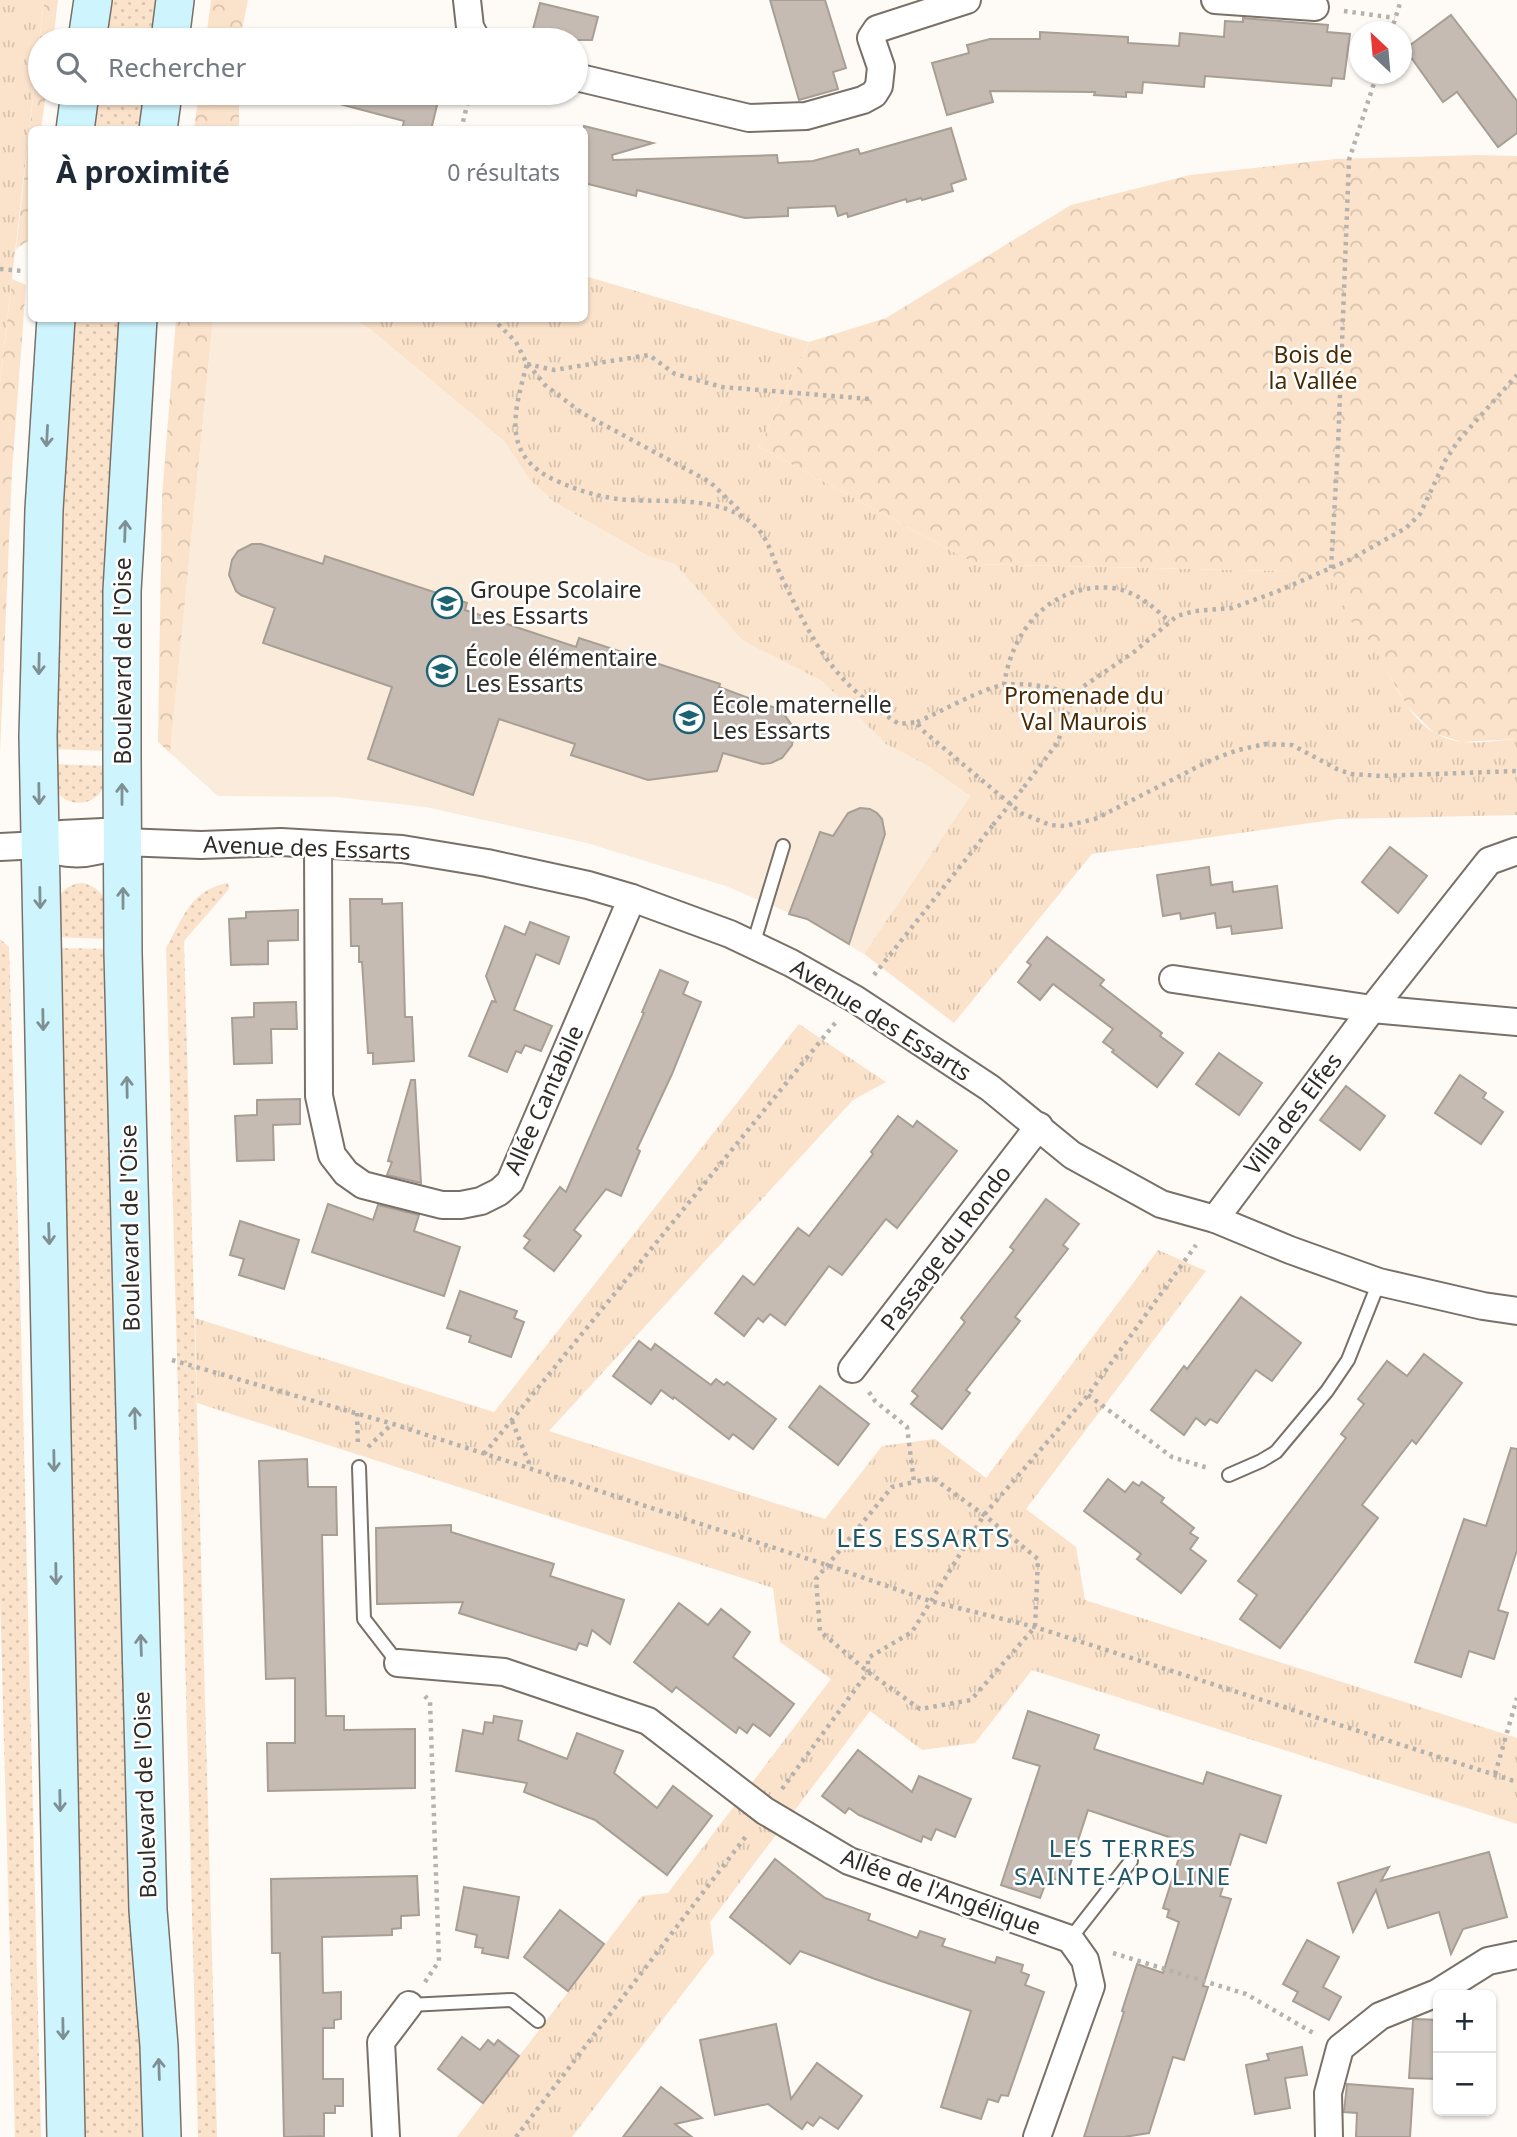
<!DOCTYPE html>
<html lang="fr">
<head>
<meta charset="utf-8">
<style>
  body { margin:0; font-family:"Noto Sans",sans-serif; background:#f6f6f7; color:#1f2937 }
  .controls { position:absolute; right:21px; bottom:21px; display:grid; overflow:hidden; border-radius:10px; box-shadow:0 2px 5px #0004 }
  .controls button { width:63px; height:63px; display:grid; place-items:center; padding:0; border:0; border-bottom:2px solid #e0e1e3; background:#fff; color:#1f2937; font:35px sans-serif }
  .compass { position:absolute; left:1349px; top:21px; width:63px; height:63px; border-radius:50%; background:#fff; box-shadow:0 2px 5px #0004; rotate:334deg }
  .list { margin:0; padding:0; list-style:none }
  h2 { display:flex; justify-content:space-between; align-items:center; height:91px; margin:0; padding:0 28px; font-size:30px }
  h2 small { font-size:23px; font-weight:400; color:#747a83 }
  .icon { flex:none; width:38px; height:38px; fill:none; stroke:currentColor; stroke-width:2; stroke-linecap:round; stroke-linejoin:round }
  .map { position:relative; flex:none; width:1517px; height:2137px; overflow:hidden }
  .search { position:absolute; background:#fff; box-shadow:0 2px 5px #0004; left:28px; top:28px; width:560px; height:77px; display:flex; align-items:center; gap:18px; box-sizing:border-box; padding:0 24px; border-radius:38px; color:#747a83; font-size:26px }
  .panel { position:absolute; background:#fff; box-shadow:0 2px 5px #0004; left:28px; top:126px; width:560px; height:196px; border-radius:10px }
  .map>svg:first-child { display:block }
</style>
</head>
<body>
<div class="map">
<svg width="1517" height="2137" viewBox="0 0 1517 2137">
  <defs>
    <pattern id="grass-dots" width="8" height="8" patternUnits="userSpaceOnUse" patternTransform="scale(1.75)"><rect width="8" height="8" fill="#fbe3cb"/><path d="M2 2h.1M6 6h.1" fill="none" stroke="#d7c3ae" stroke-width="1.8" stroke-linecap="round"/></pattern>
    <pattern id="forest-crowns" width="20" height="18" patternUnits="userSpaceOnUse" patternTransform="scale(1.75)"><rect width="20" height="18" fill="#fbe3cb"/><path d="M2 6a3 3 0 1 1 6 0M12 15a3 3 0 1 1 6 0" fill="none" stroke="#d7c3ae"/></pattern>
    <pattern id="park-tufts" width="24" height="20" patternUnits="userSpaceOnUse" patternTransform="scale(1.75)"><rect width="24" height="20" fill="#fbe3cb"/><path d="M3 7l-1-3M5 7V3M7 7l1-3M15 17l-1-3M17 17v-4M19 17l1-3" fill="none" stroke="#d7c3ae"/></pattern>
  </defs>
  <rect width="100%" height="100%" fill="#fefaf6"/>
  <!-- built -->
  <polygon fill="#fbebdb" points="213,319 354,319 370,329 504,441 530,480 554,502 648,556 675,564 743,641 822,681 886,744 926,765 970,796 864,954 806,920 726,886 587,843 426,807 337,797 218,796 170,753"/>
  <!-- grass -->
  <g fill="url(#grass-dots)">
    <polygon points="108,0 162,0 156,40 102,40"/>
    <polygon points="95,93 150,93 145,129 90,130"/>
    <polygon points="71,319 124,319 106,751 53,749 53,682"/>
    <path d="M53 764 106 766C106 773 106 782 103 788 94 808 62 808 54 786 52 780 54 770 53 764Z"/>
    <path d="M82 883C111 889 109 914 109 939L55 937C57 914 51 886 82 883Z"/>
    <path d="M228 883 229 889 184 941 217 2137H198L166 948C184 917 190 890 228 883Z"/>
    <polygon points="0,939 9,947 20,1287 41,2137 15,2137 0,1596"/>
    <polygon points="56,948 109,949 153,2137 74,2137 81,1938"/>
  </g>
  <!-- forest -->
  <g fill="url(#forest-crowns)">
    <polygon points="44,0 58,0 53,40 40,40 40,93 46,93 41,129 32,130 32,220 29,240 16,249"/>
    <polygon points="211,0 248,0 240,40 206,40"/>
    <polygon points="199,93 239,93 239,129 194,129"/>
    <polygon points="1478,155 1517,156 1517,739 1462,742 1434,733 1407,706 1377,654 1287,571 976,564 759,447 809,342 886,318 1071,205 1190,175 1335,159"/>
    <polygon points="12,279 26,285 12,471 0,753 0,383"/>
    <polygon points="176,319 213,319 170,753 158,742 162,497"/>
  </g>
  <!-- park -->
  <g fill="url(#park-tufts)">
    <polygon points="0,0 44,0 0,383"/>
    <path d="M585 276 809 342 759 447 976 564 1287 571 1304 584 1333 574 1344 605 1335 609C1342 615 1350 620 1357 626 1393 662 1402 736 1463 742 1480 744 1500 740 1517 739V815L1338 819 1092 854 954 1023 864 954 970 796 926 765 886 744 822 681 743 641 675 564 648 556 554 502 530 480 504 441 370 329 354 319 584 318Z"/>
    <polygon points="799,1024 886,1082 853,1100 549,1431 825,1519 882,1446 935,1439 986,1478 1158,1250 1206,1271 1026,1509 1076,1547 1085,1600 1517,1738 1517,1824 1032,1670 975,1743 922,1750 870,1711 710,1922 714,1953 572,2137 457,2137 642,1896 668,1893 831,1679 780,1642 773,1588 197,1403 195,1318 494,1412"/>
  </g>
  <!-- building -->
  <g fill="#c5bbb2" stroke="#a79e94" stroke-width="2">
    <polygon points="770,0 825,0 846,68 833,72 838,89 799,100"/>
    <polygon points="540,3 598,17 592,40 536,40 537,34 532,33"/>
    <polygon points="1451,15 1517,101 1517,133 1498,147 1457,92 1443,102 1405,49"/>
    <polygon points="1243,18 1328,25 1327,32 1350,34 1344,79 1332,78 1331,86 1205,76 1204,87 1143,82 1142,93 1126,92 1126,97 1094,95 1095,92 990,91 993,102 947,115 932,63 969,53 967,45 990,39 1040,39 1040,32 1128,37 1128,43 1179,46 1180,33 1224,37 1225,21 1243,22"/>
    <polygon points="333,93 405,93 438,101 431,130 402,130 404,121 332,102"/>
    <polygon points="584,126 653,143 612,155 613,160 777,155 778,163 813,161 858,149 860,154 951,128 966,179 951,184 953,191 922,200 921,198 907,202 906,199 848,217 847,213 838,216 835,206 788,208 788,216 745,218 637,190 636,196 584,183"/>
    <polygon points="252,544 261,544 323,564 325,556 467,603 465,610 576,647 579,638 720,684 719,687 781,710 791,724 793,738 792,745 782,758 771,763 762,764 723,753 717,771 648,780 571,755 575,744 499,719 473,795 368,759 392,687 263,643 275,608 241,595 236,591 229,575 232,560 238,551"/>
    <polygon points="860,808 870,809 877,813 882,819 885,834 849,944 807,919 789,914 820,832 833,836 848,813"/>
    <polygon points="1390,847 1427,876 1398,913 1362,882"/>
    <polygon points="1209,867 1211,885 1232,882 1233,892 1277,886 1282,928 1232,934 1231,926 1217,928 1215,913 1181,919 1180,913 1163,916 1157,875"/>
    <polygon points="350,899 382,899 382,904 402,903 405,1017 412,1017 414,1061 373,1064 373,1053 368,1053 362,962 359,962 359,946 351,946"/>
    <polygon points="298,910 298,940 268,941 268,964 231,965 229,919 246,918 246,912"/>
    <polygon points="530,922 569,937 559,964 536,954 514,1010 552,1026 541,1051 525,1045 521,1053 516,1051 507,1072 469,1056 492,1001 496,1002 486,976 505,926 525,935"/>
    <polygon points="1047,937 1104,980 1100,985 1162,1033 1160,1036 1183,1053 1157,1087 1112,1052 1114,1050 1103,1042 1113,1029 1053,984 1040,1000 1018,982 1031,965 1027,962"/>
    <polygon points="660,970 688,982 683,994 701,1002 672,1074 637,1149 640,1151 621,1196 606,1189 574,1230 581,1236 554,1271 524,1248 530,1240 524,1236 560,1187 566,1192 644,1013 642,1012"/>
    <polygon points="296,1002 297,1029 271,1029 272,1063 234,1064 232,1018 254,1017 254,1003"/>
    <polygon points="1219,1053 1262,1083 1239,1115 1196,1084"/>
    <polygon points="1460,1075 1486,1093 1483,1098 1503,1112 1481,1144 1435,1113"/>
    <polygon points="411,1080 415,1080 421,1183 387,1175 392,1162 388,1161"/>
    <polygon points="1346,1086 1385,1116 1360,1150 1320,1120"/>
    <polygon points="300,1099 300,1124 273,1125 274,1160 237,1161 235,1116 257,1115 257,1100"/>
    <polygon points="898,1116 913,1127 917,1121 957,1151 897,1228 886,1219 842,1275 829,1266 785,1325 770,1314 763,1322 758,1318 744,1336 715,1313 743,1276 754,1285 798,1228 809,1236 873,1154 871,1152"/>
    <polygon points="1046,1199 1079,1224 1063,1245 1068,1249 1015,1317 1020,1321 966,1390 970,1393 942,1429 911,1404 918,1396 912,1391 965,1322 961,1318 1014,1250 1010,1247"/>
    <polygon points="328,1204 373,1220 378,1205 419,1215 414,1231 460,1247 444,1296 312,1252"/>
    <polygon points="240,1221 299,1240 284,1289 239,1275 244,1259 230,1255"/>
    <polygon points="460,1291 517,1311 514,1318 524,1322 511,1357 469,1342 471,1336 447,1328"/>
    <polygon points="1241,1297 1301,1343 1272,1381 1256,1370 1217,1423 1210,1419 1205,1425 1196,1418 1184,1435 1151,1410 1184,1366 1187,1369"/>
    <polygon points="639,1341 651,1350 655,1344 711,1385 716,1379 724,1385 727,1382 776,1419 753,1449 733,1434 729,1439 674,1397 673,1399 661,1390 651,1404 613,1376"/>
    <polygon points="1424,1354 1462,1383 1416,1444 1412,1440 1362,1505 1378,1518 1280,1648 1240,1619 1257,1595 1238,1581 1346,1438 1341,1434 1364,1404 1358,1399 1387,1361 1407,1376"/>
    <polygon points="820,1386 869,1424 838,1465 789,1427"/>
    <polygon points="1511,1448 1517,1449 1517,1550 1498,1610 1508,1613 1494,1659 1469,1651 1461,1677 1415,1662 1464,1519 1486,1526"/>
    <polygon points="307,1459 308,1487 336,1487 337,1535 322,1535 326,1716 344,1716 344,1730 415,1729 415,1788 268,1791 267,1743 295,1743 295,1678 266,1679 259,1461"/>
    <polygon points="1108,1479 1125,1492 1133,1482 1139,1486 1142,1482 1164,1498 1161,1502 1194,1528 1190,1533 1198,1538 1190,1549 1206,1561 1181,1593 1137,1559 1141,1554 1084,1511"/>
    <polygon points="451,1525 451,1532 554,1564 550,1576 624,1600 610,1644 592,1630 587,1646 579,1643 576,1650 459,1613 463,1602 377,1604 376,1528"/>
    <polygon points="679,1603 708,1625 721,1609 750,1632 733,1657 794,1704 770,1736 753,1724 747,1733 739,1727 736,1733 676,1687 672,1692 634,1662"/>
    <polygon points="1028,1711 1099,1735 1094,1749 1203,1784 1207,1772 1281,1796 1266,1843 1240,1834 1220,1896 1231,1899 1203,1986 1208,1987 1184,2060 1173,2057 1149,2133 1124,2137 1084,2137 1124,2012 1122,2011 1137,1964 1163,1973 1179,1922 1167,1917 1169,1910 1163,1908 1184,1842 1088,1810 1067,1874 1060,1872 1058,1880 1048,1877 1040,1898 1001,1885 1040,1766 1013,1758"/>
    <polygon points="494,1716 522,1721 518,1740 567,1759 577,1733 623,1751 614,1773 657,1808 673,1786 712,1816 667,1875 595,1820 524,1792 527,1783 456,1771 463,1730 483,1734 485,1722 493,1723"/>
    <polygon points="858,1750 912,1792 919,1776 971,1799 955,1837 936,1829 931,1840 923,1836 921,1842 859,1815 849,1808 845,1813 822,1796"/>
    <polygon points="1489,1852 1507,1917 1463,1929 1451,1954 1439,1912 1388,1928 1376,1890 1353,1932 1338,1883 1389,1867 1381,1881"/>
    <polygon points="775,1859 825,1898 870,1914 868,1920 917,1938 920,1931 945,1939 942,1946 995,1963 997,1957 1023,1965 1021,1972 1029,1975 1025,1985 1044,1992 1008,2096 1001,2095 998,2102 988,2099 981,2119 941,2107 971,2011 875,1979 800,1951 790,1964 730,1917"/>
    <polygon points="417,1876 419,1915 401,1916 401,1928 392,1929 392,1935 322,1937 323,1993 341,1992 341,2019 334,2020 334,2028 323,2028 323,2079 343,2079 343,2106 335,2106 335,2113 324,2113 324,2136 284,2137 280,1953 272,1953 271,1879"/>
    <polygon points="464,1887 519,1897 508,1958 482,1953 483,1948 475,1947 477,1935 456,1930"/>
    <polygon points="560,1910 604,1944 568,1991 524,1957"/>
    <polygon points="1307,1940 1339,1957 1323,1987 1341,1997 1329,2020 1293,2001 1298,1992 1283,1984"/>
    <polygon points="1416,2019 1438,2020 1438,2079 1409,2078 1413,2020"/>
    <polygon points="776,2024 791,2099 817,2063 862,2096 838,2129 820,2117 813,2126 807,2122 802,2129 768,2104 715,2115 700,2040"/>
    <polygon points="462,2037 480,2050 488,2040 494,2045 498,2040 519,2056 483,2103 438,2069"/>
    <polygon points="1302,2047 1307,2075 1285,2078 1290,2108 1255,2114 1246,2065 1269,2060 1267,2054"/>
    <polygon points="1347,2084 1413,2089 1410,2137 1356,2137 1357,2113 1344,2112"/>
    <polygon points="661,2087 702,2118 675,2124 692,2137 623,2137"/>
  </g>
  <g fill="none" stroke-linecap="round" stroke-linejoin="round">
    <!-- lane casing -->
    <g stroke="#797068" stroke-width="16">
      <g id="lane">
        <polyline points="753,945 783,846"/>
        <polyline points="359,1467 364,1619 398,1663"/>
        <polyline points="1229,1475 1261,1461 1276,1452 1327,1391 1348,1360 1379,1282"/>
        <polyline points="1070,1939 1131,1861"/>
        <polyline points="409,2005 512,2000 538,2021"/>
      </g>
    </g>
    <!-- street casing -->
    <g stroke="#797068" stroke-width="30">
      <g id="street">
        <polyline points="467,0 470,27 477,40"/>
        <polyline points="1215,0 1315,7"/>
        <polyline points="576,77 749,118 806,116 863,100 874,94 879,86 881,67 871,38 877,29 967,0"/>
        <path d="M40 845C67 858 95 855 123 842"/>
        <polyline points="318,845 319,1096 332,1155 346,1173 363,1185 442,1205 461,1205 481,1201 499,1192 510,1182 632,898"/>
        <polyline points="0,847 40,845 61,834 103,832 123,842 201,845 281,842 402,849 487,863 588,885 632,898 730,934 791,963 855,999 990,1088 1072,1155 1161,1204 1215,1219 1290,1250 1379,1282 1483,1306 1517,1311"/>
        <polyline points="1173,979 1372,1009 1517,1022"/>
        <polyline points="1215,1219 1372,1009 1489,861 1517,851"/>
        <polyline points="852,1369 1039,1126"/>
        <polyline points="398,1663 504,1672 648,1721 765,1811 849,1861 1070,1939 1085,1960 1091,1986 1037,2137"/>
        <polyline points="386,2137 381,2042 409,2005"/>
        <polyline points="1329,2137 1328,2093 1340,2048 1380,2016 1437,1993 1488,1961 1517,1955"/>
      </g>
    </g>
    <!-- secondary casing -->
    <g stroke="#797068" stroke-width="40">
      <g id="secondary">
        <polyline points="87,40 93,0"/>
        <polyline points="170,40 175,0"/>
        <polyline points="75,130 80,93"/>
        <polyline points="158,130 163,93"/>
        <polyline points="56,318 44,510 38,736 66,2137"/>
        <polyline points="138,318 122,591 122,757 123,953 148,1910 159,2046 162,2137"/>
      </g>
    </g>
    <!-- path -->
    <g stroke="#b5b1ad" stroke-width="4.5" stroke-dasharray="3.5 5" stroke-linecap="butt">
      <polyline points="1344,11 1395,18"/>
      <polyline points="1391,32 1401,0"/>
      <polyline points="461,130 470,93"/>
      <polyline points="0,269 24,271"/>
      <path d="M492 318 516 342 527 364C514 412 500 456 557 481 577 490 596 496 618 499 663 504 720 493 755 526 768 537 774 562 782 578 815 646 833 682 899 724L917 722 921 729 1021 813 1050 825 1065 826 1095 819 1211 760 1238 750 1265 744 1292 745 1337 769 1351 774 1381 776 1517 771"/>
      <polyline points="527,364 554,370 649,355 675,374 722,387 870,399"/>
      <polyline points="528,364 545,385 582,413 710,482 740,511"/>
      <polyline points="1331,568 1338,447 1349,160 1377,74"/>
      <path d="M1004 685C1011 637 1041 594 1092 588 1102 587 1115 587 1125 591 1143 597 1155 609 1169 621"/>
      <path d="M917 722C939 713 982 688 1004 685 1027 682 1053 687 1075 695"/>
      <polyline points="1024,787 1058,742 1071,702 1081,688 1134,652 1177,616 1195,611 1232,608 1276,592 1349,560 1406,528 1420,514 1445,461 1458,441 1517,375"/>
      <polyline points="874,975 993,825"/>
      <polyline points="172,1360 393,1424 827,1565 930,1601 1035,1627 1517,1782"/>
      <polyline points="869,1392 875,1401 907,1427 914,1482 892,1487 816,1579 820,1631 868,1672 920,1709 971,1700 1035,1627 1038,1559 984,1515 933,1478 914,1482"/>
      <polyline points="1088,1395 1172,1457 1208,1468"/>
      <polyline points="357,1413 358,1447"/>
      <polyline points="512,1421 531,1468"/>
      <polyline points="368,1447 392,1424"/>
      <polyline points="484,1454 836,1022"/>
      <polyline points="1495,1774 1517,1698"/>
      <polyline points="782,1789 868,1672 868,1658 912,1632 984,1515 1088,1395 1196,1245"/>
      <polyline points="1113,1953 1246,1994 1315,2034"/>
      <polyline points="425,1982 439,1961 430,1702 425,1696"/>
      <polyline points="516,2137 747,1835"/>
    </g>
    <!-- lane -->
    <use href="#lane" stroke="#fff" stroke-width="12"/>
    <!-- street -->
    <use href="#street" stroke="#fff" stroke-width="26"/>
    <!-- secondary -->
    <use href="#secondary" stroke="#cef5fe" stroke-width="37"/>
    <!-- path-bridge -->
    <polyline stroke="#b5b1ad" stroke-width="4.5" stroke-dasharray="3.5 5" stroke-linecap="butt" points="993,825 1024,787"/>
  </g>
  <!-- one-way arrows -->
  <defs><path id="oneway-shaft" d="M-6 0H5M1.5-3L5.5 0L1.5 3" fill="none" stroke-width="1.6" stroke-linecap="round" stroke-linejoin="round" transform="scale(1.75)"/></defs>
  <g stroke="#7e9093">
    <use href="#oneway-shaft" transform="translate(47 436) rotate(93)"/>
    <use href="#oneway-shaft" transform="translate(125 531) rotate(-88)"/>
    <use href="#oneway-shaft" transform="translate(39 664) rotate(91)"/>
    <use href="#oneway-shaft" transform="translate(39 794) rotate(89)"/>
    <use href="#oneway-shaft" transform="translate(122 794) rotate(-90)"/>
    <use href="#oneway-shaft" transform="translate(40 898) rotate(89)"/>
    <use href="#oneway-shaft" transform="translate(123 898) rotate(-90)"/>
    <use href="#oneway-shaft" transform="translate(43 1020) rotate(89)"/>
    <use href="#oneway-shaft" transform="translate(127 1087) rotate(-91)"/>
    <use href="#oneway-shaft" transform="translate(49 1234) rotate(88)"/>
    <use href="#oneway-shaft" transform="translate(135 1418) rotate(-92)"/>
    <use href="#oneway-shaft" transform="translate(54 1461) rotate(89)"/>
    <use href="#oneway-shaft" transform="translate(56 1574) rotate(89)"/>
    <use href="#oneway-shaft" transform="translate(141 1645) rotate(-92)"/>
    <use href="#oneway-shaft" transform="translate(60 1801) rotate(89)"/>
    <use href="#oneway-shaft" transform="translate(63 2029) rotate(89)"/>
    <use href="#oneway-shaft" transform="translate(159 2069) rotate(-92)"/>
  </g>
  <!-- icons -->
  <defs>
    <g id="school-ring" transform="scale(1.575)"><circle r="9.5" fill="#fff" stroke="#1b6272" stroke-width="1.5"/><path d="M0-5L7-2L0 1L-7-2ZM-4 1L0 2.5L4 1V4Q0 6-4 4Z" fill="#1b6272"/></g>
  </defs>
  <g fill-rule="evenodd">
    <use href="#school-ring" x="447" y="603"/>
    <use href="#school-ring" x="442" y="671"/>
    <use href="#school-ring" x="689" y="718"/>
  </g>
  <g text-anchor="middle" stroke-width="5" stroke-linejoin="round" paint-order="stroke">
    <!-- park labels -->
    <g font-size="23" fill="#492a02" stroke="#fff">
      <text x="1313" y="363">Bois de<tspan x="1313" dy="26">la Vallée</tspan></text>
      <text x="1084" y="704">Promenade du<tspan x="1084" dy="26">Val Maurois</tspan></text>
    </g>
    <!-- poi labels -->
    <g font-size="23" fill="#2f2c28" stroke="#fff" text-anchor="start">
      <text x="470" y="598">Groupe Scolaire<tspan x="470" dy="26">Les Essarts</tspan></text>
      <text x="465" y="666">École élémentaire<tspan x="465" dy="26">Les Essarts</tspan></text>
      <text x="712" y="713">École maternelle<tspan x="712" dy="26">Les Essarts</tspan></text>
    </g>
    <!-- street labels -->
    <g font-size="23" fill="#2f2c28" stroke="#fff">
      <text transform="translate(123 661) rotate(-90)" y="8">Boulevard de l'Oise</text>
      <text transform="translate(307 848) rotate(2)" y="8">Avenue des Essarts</text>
      <text transform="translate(881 1020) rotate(32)" y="8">Avenue des Essarts</text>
      <text transform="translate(544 1100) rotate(-66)" y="8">Allée Cantabile</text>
      <text transform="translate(1293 1114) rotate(-53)" y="8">Villa des Elfes</text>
      <text transform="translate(130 1228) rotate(-91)" y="8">Boulevard de l'Oise</text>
      <text transform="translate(946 1248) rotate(-53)" y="8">Passage du Rondo</text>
      <text transform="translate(145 1795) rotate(-92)" y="8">Boulevard de l'Oise</text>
      <text transform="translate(941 1892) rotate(20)" y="8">Allée de l'Angélique</text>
    </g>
    <!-- neighbourhood labels -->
    <g font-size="24" letter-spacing="2" fill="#215764" stroke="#fff">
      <text x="1123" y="1857">LES TERRES<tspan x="1123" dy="28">SAINTE-APOLINE</tspan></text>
    </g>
    <!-- quarter labels -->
    <g font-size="26" letter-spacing="2" fill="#215764" stroke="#fff">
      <text x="924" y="1547">LES ESSARTS</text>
    </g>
  </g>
</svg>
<div class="controls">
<button>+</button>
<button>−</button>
</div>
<svg class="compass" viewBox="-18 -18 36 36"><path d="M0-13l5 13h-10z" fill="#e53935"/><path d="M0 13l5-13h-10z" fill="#747a83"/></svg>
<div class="search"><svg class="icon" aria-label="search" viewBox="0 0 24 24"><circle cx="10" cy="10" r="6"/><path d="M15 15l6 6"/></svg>Rechercher</div>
<section class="panel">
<h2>À proximité<small>0 résultats</small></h2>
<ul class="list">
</ul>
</section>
</div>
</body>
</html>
